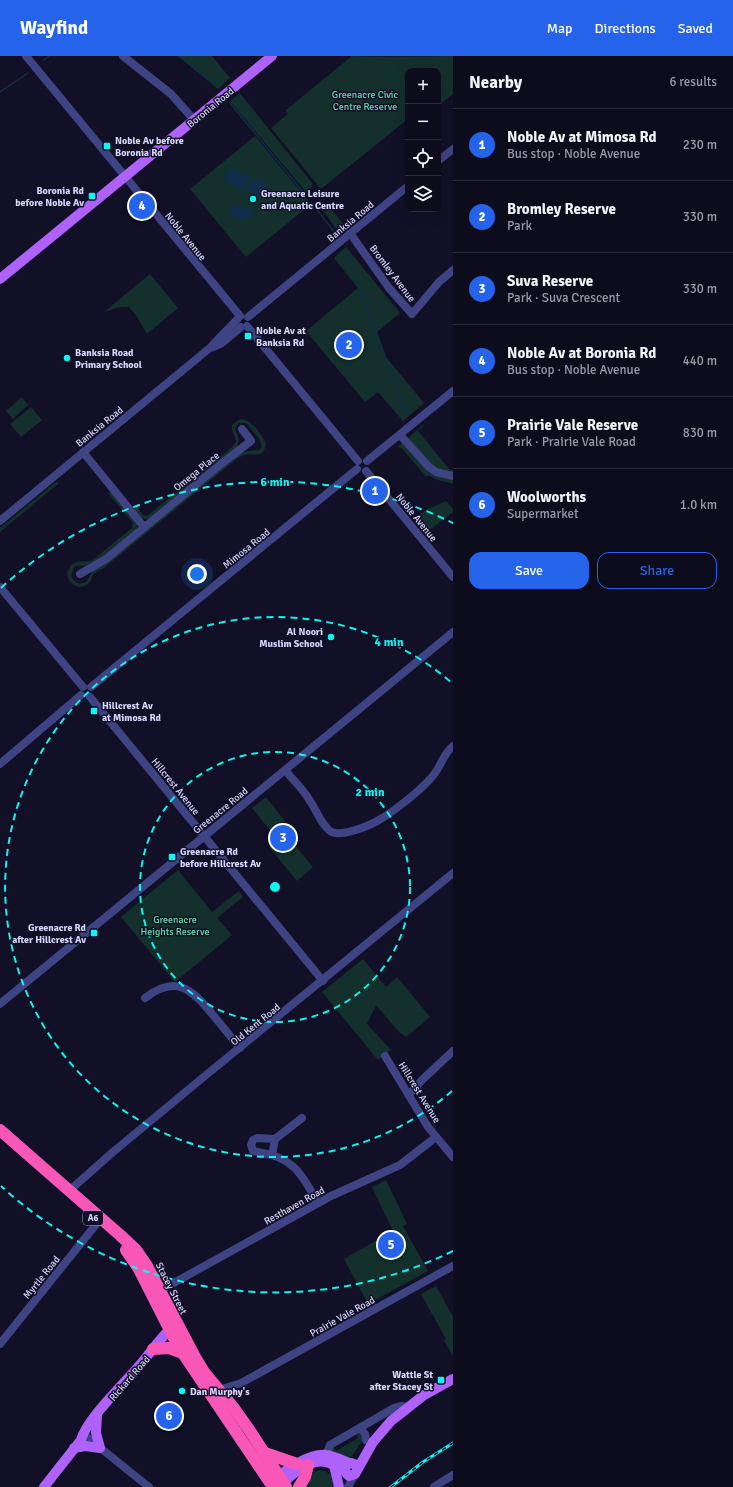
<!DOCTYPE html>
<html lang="en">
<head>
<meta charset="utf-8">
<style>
  body { margin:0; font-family:Signika,sans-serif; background:#1b1a29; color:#f1f3f6 }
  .controls { position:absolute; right:12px; top:12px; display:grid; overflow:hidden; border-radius:8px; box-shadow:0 4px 16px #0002 }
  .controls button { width:36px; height:36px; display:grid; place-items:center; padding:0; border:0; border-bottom:1px solid #2d2c3b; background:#0d0c1c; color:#f1f3f6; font:20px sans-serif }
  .you { position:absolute; left:197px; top:518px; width:14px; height:14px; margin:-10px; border:3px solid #fff; border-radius:50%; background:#1a73e8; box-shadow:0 0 0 6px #1a73e833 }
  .badge { display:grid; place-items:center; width:26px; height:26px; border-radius:50%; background:#2563eb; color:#fff; font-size:13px; font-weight:700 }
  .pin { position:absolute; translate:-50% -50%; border:2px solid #fff; box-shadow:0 1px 4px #0006 }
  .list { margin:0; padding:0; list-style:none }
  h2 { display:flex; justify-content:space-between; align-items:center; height:52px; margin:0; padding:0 16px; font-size:17px }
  h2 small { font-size:13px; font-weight:400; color:#9a9ba3 }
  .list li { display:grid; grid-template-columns:26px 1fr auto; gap:12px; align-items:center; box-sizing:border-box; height:72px; padding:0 16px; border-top:1px solid #2d2c3b }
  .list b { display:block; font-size:15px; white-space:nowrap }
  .list p { margin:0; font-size:13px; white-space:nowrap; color:#9a9ba3 }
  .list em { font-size:13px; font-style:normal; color:#9a9ba3 }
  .actions { display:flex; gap:8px; padding:12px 16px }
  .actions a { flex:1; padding:9px 0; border:1px solid #2563eb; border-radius:12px; text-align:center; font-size:14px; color:#2563eb }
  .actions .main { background:#2563eb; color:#fff }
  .icon { flex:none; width:22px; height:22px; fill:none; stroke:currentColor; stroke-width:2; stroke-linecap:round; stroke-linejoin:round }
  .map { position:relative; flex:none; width:453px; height:1431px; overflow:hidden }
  header { display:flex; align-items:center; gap:24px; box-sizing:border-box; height:56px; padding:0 20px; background:#2563eb; color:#fff }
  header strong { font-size:19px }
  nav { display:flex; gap:22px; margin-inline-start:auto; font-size:14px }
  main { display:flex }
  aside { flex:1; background:#0d0c1c }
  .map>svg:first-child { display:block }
</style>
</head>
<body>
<header>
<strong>Wayfind</strong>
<nav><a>Map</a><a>Directions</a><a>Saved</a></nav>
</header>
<main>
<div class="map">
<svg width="453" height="1431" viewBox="0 0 453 1431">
  <rect width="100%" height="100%" fill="#111026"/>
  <!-- green -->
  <g fill="#14302c">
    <polygon points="178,0 212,0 230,22 218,33"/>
    <polygon points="352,0 389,1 453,0 453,38 438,50 438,15 408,15 408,63 321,133 271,72 288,58 286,54"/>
    <polygon points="240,37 312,127 312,131 306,136 230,45"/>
    <polygon points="255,80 311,148 246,201 190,133"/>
    <polygon points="319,144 331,153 346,171 339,177 317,146"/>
    <polygon points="346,191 400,257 377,276 386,301 424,347 403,365 378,336 365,346 306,275 358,232 334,202"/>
    <polygon points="150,218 178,252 147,278 136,259 129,251 120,251 104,256"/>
    <polygon points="22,341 28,349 13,363 6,355"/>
    <polygon points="31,351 42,364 21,381 10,368"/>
    <path d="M241 363C251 363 264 380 266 389 262 404 254 396 244 399 238 401 233 406 228 410L104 512 93 518C90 536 69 535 67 517L71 509C81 502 84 509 94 503L132 472 133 467 108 437 112 436 137 468V472C131 481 98 506 87 509 83 511 80 509 75 510L71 518C72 525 80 531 87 525 89 522 90 518 92 515L242 396 259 394 262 391 260 384 246 367H239L235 372 239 384 237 391 148 463C141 465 138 458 134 453L136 450 143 459 147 460 231 392 236 386C236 380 231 376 232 369L238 364Z"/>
    <polygon points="423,369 424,370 418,375 449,413 453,414 453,417 437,413 431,410 408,382"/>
    <polygon points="402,387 425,412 429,416 453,424 453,428 435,423 428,419 426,421 402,392 397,391"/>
    <polygon points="56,426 59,427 0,476 0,472"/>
    <polygon points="446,445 453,453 453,456 427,476 415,462 426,454"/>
    <polygon points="266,741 285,765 282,767 288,781 313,811 297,825 269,791 278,784 252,752"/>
    <polygon points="178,814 212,856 239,835 243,841 217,862 232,879 175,926 121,861"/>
    <polygon points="363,903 386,931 397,921 430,961 406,981 399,976 376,949 367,968 391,994 378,1004 322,936"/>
    <polygon points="386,1124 407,1168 403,1170 428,1215 368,1248 344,1203 393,1175 372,1131"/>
    <polygon points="436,1230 453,1261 453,1300 444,1284 446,1283 421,1238"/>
    <polygon points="356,1377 360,1377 363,1383 353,1399 348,1402 333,1397 331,1395 333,1391 336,1395 358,1382"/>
    <polygon points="319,1414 325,1415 331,1419 333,1431 304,1431 313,1417"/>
  </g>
  <!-- water -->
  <g fill="#102d4a">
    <polygon points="229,113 249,120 244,134 224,125"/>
    <polygon points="251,121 268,128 263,141 246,134"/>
    <path d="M236 149 244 152 249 151 252 152 254 156C251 166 236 166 230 158 230 153 231 151 236 149Z"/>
  </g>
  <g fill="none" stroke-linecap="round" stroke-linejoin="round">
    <!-- stream -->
    <g stroke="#102d4a" stroke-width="1.5">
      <polyline points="179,0 218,32"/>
      <polyline points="44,4 49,0"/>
      <polyline points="0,36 28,17"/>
      <polyline points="230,47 304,137"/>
      <polyline points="311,146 335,177"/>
      <polyline points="345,193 350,205 407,360"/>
    </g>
    <!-- minor -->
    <g stroke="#3d4383" stroke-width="8">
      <polyline points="26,0 240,260"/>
      <polyline points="123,0 171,38 194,64"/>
      <polyline points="438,105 453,93"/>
      <polyline points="350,177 389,232 412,258 439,226 453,214"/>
      <polyline points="248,261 408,130"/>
      <polyline points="247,270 358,405"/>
      <polyline points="213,291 222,287 241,271"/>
      <polyline points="400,379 429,411 436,416 453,420"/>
      <polyline points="83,396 144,471"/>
      <polyline points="367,405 453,335"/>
      <polyline points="366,415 453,521"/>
      <path d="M0 465 211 291C220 280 231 271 240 260"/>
      <polyline points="80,518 106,503 221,408 251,385 242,373"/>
      <polyline points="0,531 83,631"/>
      <polyline points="91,631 357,413"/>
      <polyline points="90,641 323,925"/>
      <polyline points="0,708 81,639"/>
      <path d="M285 714C293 724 304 734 310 745 317 755 320 767 330 775 340 782 369 770 379 764 393 756 421 734 431 722 441 712 442 699 453 690"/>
      <path d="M145 942C176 918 192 933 213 959 222 970 231 981 240 992"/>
      <polyline points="0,948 453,576"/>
      <polyline points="385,1000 428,1071 453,1101"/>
      <polyline points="409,1039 422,1024 453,995"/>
      <path d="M302 1062 275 1083 272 1099C298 1107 305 1125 318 1147"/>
      <polyline points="272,1099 253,1095 251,1089 253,1084 257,1082 275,1083"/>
      <polyline points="70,1134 113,1096 200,1024 453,817"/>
      <polyline points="161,1234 331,1140 400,1109 436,1081"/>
      <polyline points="0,1288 98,1166"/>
      <polyline points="219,1334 241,1327 453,1210"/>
      <polyline points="360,1372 365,1378 366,1384"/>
      <polyline points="83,1378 149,1431"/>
      <polyline points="326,1399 330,1389 394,1352 402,1350"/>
      <polyline points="348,1431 354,1420"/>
      <polyline points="434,1431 453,1419"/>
    </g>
    <!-- major -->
    <g stroke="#ae62f9" stroke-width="10">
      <polyline points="0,223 272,0"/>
      <polyline points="74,1392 85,1390 100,1392 96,1377 97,1359"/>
      <polyline points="334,1409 339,1431"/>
      <path d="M358 1413 356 1409 351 1407 346 1409C344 1413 345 1417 349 1420L355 1418 373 1386 391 1365 424 1339 453 1323"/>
      <path d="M274 1425C284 1414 310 1397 326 1399 334 1400 342 1404 349 1407"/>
      <path d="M44 1431 81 1384C86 1364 124 1328 139 1310 151 1296 161 1281 175 1268"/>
      <path d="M281 1431C288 1420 311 1402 325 1406 332 1407 339 1412 345 1415"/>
    </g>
    <!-- highway -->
    <g stroke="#f957b8" stroke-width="12">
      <polyline points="0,1074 120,1179 136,1194 147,1210 195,1301 204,1316 233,1351 250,1375 286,1431"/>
      <polyline points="126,1194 139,1213 178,1290 273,1431"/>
      <polyline points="153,1293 169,1292 183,1297"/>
      <polyline points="265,1397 297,1408"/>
      <polyline points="299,1431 305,1421 308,1409"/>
    </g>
    <!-- rail casing -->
    <g stroke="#0bf6f1" stroke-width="3">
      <polyline id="rail" points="391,1431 423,1406 453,1387"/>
    </g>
    <!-- rail -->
    <use href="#rail" stroke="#111026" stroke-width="1.5" stroke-dasharray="4.5" stroke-linecap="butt"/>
  </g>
  <!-- distance rings -->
  <g fill="none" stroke="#0bf6f1" stroke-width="2" stroke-dasharray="7 5">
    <circle cx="275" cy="831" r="135"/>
    <path d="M452 1035A270 270 0 1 1 452 627"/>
    <path d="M453 1195A405 405 0 0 1 1 1130M1 532A405 405 0 0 1 453 467"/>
  </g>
  <!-- markers -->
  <g fill="#0bf6f1" stroke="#111026" stroke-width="1.5">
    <rect x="103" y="86" width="8" height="8" rx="2"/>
    <rect x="88" y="136" width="8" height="8" rx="2"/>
    <circle cx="253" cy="143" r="4"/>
    <rect x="244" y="276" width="8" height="8" rx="2"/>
    <circle cx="67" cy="302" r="4"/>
    <circle cx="331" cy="581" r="4"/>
    <rect x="90" y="651" width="8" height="8" rx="2"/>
    <rect x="168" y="797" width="8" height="8" rx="2"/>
    <rect x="90" y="873" width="8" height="8" rx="2"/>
    <rect x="437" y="1320" width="8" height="8" rx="2"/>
    <circle cx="182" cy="1335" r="4"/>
  </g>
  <g text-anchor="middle" stroke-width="3" stroke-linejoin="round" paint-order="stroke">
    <!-- shield labels -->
    <rect fill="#111026" stroke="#9c9bbd" stroke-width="1" x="83" y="1155" width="20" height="14" rx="3"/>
    <g font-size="9" font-weight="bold" fill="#d7d7fe">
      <text x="93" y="1165">A6</text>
    </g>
    <!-- park labels -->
    <g font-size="10" fill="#65dcaf" stroke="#111026">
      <text x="365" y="42">Greenacre Civic<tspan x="365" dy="12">Centre Reserve</tspan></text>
      <text x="175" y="867">Greenacre<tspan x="175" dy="12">Heights Reserve</tspan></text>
    </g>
    <!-- street labels -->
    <g font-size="10" fill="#d7d7fe" stroke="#111026">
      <text transform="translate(210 51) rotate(-39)" y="4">Boronia Road</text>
      <text transform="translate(350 165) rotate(-40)" y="4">Banksia Road</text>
      <text transform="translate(186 180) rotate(51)" y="4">Noble Avenue</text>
      <text transform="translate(393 217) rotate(53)" y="4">Bromley Avenue</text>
      <text transform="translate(99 370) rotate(-39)" y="4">Banksia Road</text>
      <text transform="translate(196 415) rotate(-39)" y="4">Omega Place</text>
      <text transform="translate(417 461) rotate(51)" y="4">Noble Avenue</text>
      <text transform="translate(246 492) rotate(-39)" y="4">Mimosa Road</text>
      <text transform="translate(176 730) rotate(51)" y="4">Hillcrest Avenue</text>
      <text transform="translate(220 754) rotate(-39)" y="4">Greenacre Road</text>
      <text transform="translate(255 968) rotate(-39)" y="4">Old Kent Road</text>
      <text transform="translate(420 1036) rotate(58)" y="4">Hillcrest Avenue</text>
      <text transform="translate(294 1149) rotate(-29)" y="4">Resthaven Road</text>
      <text transform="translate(41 1221) rotate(-51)" y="4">Myrtle Road</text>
      <text transform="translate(172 1232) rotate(63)" y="4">Stacey Street</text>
      <text transform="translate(342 1260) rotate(-29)" y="4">Prairie Vale Road</text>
      <text transform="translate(129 1322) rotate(-49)" y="4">Rickard Road</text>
    </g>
    <!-- poi labels -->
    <g font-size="10" font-weight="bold" fill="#d7d7fe" stroke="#111026" text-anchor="start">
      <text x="115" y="88">Noble Av before<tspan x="115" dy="12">Boronia Rd</tspan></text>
      <text x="84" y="138" text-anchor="end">Boronia Rd<tspan x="84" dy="12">before Noble Av</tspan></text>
      <text x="261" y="141">Greenacre Leisure<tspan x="261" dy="12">and Aquatic Centre</tspan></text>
      <text x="256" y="278">Noble Av at<tspan x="256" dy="12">Banksia Rd</tspan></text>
      <text x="75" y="300">Banksia Road<tspan x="75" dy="12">Primary School</tspan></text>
      <text x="323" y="579" text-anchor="end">Al Noori<tspan x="323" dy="12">Muslim School</tspan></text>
      <text x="102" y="653">Hillcrest Av<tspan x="102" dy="12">at Mimosa Rd</tspan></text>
      <text x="180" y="799">Greenacre Rd<tspan x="180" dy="12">before Hillcrest Av</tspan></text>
      <text x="86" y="875" text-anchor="end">Greenacre Rd<tspan x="86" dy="12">after Hillcrest Av</tspan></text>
      <text x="433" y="1322" text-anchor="end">Wattle St<tspan x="433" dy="12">after Stacey St</tspan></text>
      <text x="190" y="1339">Dan Murphy's</text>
    </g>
  </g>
  <circle cx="275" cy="831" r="6" fill="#0bf6f1" stroke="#111026" stroke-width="2"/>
  <g font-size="12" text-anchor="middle" font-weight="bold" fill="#0bf6f1" stroke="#111026" stroke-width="3" stroke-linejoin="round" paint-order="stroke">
    <text x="275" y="430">6 min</text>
    <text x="389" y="590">4 min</text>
    <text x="370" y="740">2 min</text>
  </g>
</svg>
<div class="controls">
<button>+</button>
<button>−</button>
<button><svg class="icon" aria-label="locate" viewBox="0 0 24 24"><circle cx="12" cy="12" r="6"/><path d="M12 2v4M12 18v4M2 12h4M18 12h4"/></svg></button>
<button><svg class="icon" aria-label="layers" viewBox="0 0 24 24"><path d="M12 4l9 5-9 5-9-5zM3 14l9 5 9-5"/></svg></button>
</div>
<div class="you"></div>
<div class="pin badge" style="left:375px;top:435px">1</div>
<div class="pin badge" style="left:349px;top:289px">2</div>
<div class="pin badge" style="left:283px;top:782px">3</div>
<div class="pin badge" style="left:142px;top:150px">4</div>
<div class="pin badge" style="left:391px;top:1189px">5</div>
<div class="pin badge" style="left:169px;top:1360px">6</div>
</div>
<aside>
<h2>Nearby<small>6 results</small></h2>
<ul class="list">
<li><span class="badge">1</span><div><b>Noble Av at Mimosa Rd</b><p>Bus stop · Noble Avenue</p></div><em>230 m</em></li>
<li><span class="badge">2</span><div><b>Bromley Reserve</b><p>Park</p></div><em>330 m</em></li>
<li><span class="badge">3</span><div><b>Suva Reserve</b><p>Park · Suva Crescent</p></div><em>330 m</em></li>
<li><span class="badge">4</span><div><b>Noble Av at Boronia Rd</b><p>Bus stop · Noble Avenue</p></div><em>440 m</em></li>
<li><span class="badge">5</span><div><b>Prairie Vale Reserve</b><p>Park · Prairie Vale Road</p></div><em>830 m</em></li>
<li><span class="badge">6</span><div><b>Woolworths</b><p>Supermarket</p></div><em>1.0 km</em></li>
</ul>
<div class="actions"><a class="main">Save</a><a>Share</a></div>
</aside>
</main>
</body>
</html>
